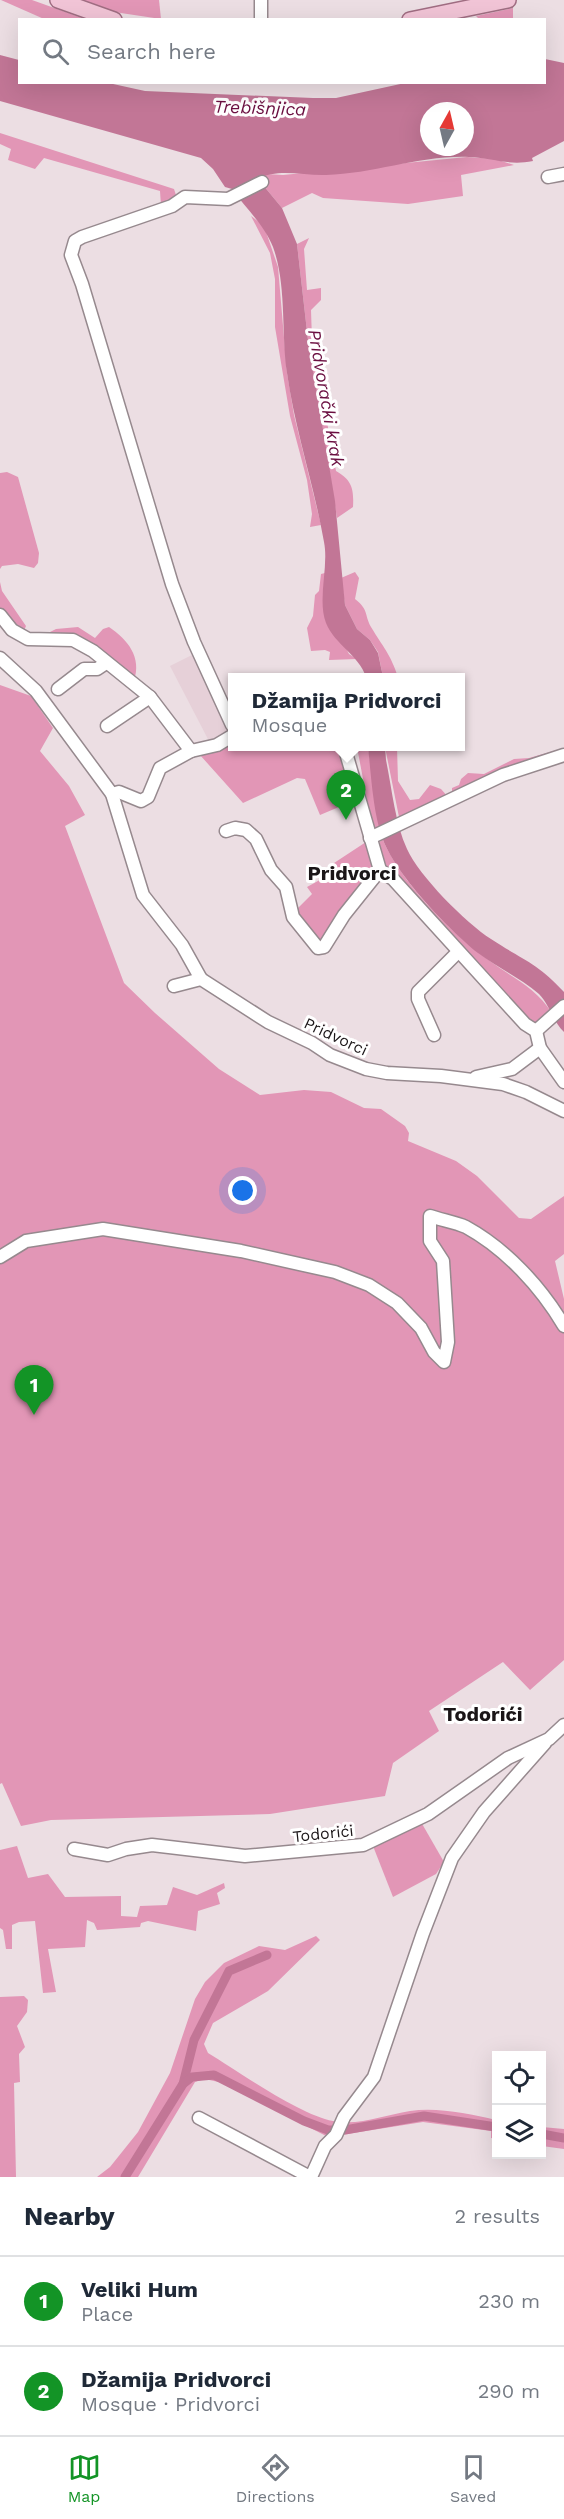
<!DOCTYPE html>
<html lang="en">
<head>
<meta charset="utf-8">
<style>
  body { margin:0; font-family:"Work Sans",sans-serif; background:#f2f2f3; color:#1f2937 }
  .controls { position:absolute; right:18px; bottom:18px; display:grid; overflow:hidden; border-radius:0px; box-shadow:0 6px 24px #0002 }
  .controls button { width:54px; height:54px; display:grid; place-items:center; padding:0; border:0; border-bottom:2px solid #e0e1e3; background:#fff; color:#1f2937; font:30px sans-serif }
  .compass { position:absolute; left:420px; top:102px; width:54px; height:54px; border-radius:50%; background:#fff; box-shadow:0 6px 24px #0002; rotate:8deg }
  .you { position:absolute; left:243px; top:1191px; width:21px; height:21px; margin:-15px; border:4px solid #fff; border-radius:50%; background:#1a73e8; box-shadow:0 0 0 9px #1a73e833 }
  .badge { display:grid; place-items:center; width:39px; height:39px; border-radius:50%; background:#139426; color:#fff; font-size:20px; font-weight:700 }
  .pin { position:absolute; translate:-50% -50px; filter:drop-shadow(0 2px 3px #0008) }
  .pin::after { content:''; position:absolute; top:32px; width:21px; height:18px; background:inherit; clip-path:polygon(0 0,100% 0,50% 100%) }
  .popup { position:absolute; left:228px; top:673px; width:237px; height:78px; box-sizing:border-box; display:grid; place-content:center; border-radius:0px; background:#fff; filter:drop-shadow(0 2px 4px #0005); font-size:20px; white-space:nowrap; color:#747a83 }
  .popup b { font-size:22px; color:#1f2937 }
  .popup::after { content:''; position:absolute; left:50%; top:100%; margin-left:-12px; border:12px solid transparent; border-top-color:#fff }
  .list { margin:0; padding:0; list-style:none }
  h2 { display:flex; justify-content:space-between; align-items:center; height:78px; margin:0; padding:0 24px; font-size:26px }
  h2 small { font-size:20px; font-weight:400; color:#747a83 }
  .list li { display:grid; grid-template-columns:39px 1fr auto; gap:18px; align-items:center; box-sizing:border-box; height:90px; padding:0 24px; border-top:2px solid #e0e1e3 }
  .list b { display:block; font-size:22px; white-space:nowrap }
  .list p { margin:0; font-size:20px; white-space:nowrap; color:#747a83 }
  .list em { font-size:20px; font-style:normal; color:#747a83 }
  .icon { flex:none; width:33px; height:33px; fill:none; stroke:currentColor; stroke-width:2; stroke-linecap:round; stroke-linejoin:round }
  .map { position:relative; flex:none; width:564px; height:2177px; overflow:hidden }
  .search { position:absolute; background:#fff; box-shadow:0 6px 24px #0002; left:18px; right:18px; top:18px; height:66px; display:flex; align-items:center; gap:15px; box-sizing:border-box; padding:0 21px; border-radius:0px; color:#747a83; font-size:22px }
  .sheet { height:258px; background:#fff }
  nav { display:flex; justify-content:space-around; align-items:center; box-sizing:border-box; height:84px; border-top:2px solid #e0e1e3; background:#fff; font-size:16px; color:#747a83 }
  nav a { display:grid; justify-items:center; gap:3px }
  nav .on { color:#139426 }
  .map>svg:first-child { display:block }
</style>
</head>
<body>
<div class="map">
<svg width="564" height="2177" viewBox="0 0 564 2177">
  <rect width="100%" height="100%" fill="#ecdee3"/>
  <!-- built -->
  <polygon fill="#e6d0d8" points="196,653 231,732 210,743 170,666"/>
  <!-- green -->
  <g fill="#e296b6">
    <polygon points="1,0 32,0 85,19 44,19"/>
    <polygon points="71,0 159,0 161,19 94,9"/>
    <polygon points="513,8 513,19 479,19 476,16"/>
    <polygon points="0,133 174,189 177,198 161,206 160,191 44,158 35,169 8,160 11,149 0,144"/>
    <polygon points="467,157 495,159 514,165 461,175 463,196 408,204 323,198 312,193 282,208 258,179 267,174 283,175"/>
    <polygon points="251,216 264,226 278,267 287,373 294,415 321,525 310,527 312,514 307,480 290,416 275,327 275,279 270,253"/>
    <path d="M309 238 304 249 307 290 321 288V300L311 310 312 340 336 471C352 480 354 489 353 507L337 518 308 340 297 244Z"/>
    <polygon points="7,472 18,477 39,553 38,563 34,568 18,564 2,566 0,569 0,473"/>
    <path d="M355 572 359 578 355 599C369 610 364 614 371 627 383 647 390 653 398 677H383L378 652 370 640 357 629 345 605 341 578Z"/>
    <polygon points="325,573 324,604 349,654 357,659 329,660 330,652 325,650 311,651 307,628 313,616 315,595 319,591 321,574"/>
    <polygon points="0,582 2,591 26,626 23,633 0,611"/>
    <path d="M78 627 95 638 103 629 109 627C128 640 142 657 134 681L93 647 42 636 56 629Z"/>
    <polygon points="0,685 31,696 53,728 40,751 69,786 85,815 65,826 124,983 155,1013 219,1069 260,1095 304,1090 331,1092 364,1108 381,1109 405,1126 409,1133 408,1141 456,1161 477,1176 519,1218 531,1219 564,1196 564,1254 555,1261 564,1299 564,1660 530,1690 503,1662 429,1711 439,1731 393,1763 385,1796 270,1814 51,1820 21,1826 2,1783 0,1784"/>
    <polygon points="232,739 232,746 339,747 352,791 348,796 346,804 320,815 305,779 297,778 243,803 200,755"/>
    <polygon points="357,747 368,747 380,830 371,831 365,809 367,800"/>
    <polygon points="385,747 397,747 398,781 410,800 419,799 430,785 441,789 448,797 400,822"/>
    <polygon points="564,748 564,752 452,795 452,788 459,785 461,779 468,773 484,774 514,759 529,758"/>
    <path d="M382 838C400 881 449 931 486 958 510 977 535 986 552 1013L532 1027 384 863 377 848Z"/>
    <polygon points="366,842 374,867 374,875 320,943 314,939 298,913 298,908 312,894 307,887 327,876 331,865"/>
    <polygon points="421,1822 444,1862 436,1874 393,1897 373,1846"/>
    <polygon points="17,1846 28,1878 48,1874 65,1897 121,1896 121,1916 137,1917 140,1906 167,1905 173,1887 197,1895 224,1883 225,1888 217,1893 220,1904 198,1911 196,1931 148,1921 141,1923 140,1927 97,1930 94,1923 87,1920 85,1947 48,1949 56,1992 43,1993 35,1921 19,1922 12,1925 12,1949 6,1949 3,1930 0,1928 0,1850"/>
    <path d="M316 1936 320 1940 268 1991 213 2023 204 2044 208 2053C239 2072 300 2115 333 2121 360 2126 384 2115 410 2111 438 2107 469 2114 496 2120V2139L491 2138V2131L423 2122 328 2137 223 2083 205 2079 195 2082 138 2177H97L110 2167 138 2132 170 2073 195 1999 205 1982 224 1963 259 1946 285 1950Z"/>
    <polygon points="24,1996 28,2000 27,2012 17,2026 25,2047 19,2054 20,2082 14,2083 16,2177 0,2177 0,1997"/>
    <polygon points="542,2127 564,2129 564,2149 542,2146"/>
  </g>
  <!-- water -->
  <g fill="#c27696" fill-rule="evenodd">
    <path d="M0 55 19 60 20 82H104L145 91 313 98H336L405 83 544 82 545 59 564 63V141L532 158 533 161C508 166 494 158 469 157 421 155 374 174 326 175 305 176 277 168 258 179L282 208 297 244 308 340 335 501 345 605 357 629 370 640 378 653 383 677H366C359 655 335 645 326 623 317 599 329 567 324 542 314 485 295 430 287 373 281 334 287 285 273 247 264 224 246 209 232 189L225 187 213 169 201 158 0 101ZM429 111H465V147H429Z"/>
    <path d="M368 747H385L386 760C392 789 395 823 407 849 419 876 466 923 491 939 521 959 538 963 564 992V1032C553 1022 550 1005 539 994 520 978 498 968 478 953 448 929 394 873 382 837 373 812 371 774 368 747Z"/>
  </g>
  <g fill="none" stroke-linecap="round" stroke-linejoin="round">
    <!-- canal -->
    <g stroke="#c27696" stroke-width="9">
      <polyline points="183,2084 194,2040 229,1971 267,1955"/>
      <polyline points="542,2134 564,2138"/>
      <polyline points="125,2177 183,2084 192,2077 214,2075 304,2121 328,2130 345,2130 424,2116 496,2127"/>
    </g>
    <!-- minor casing -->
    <g stroke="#96898e" stroke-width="15">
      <g id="minor">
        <polyline points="261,0 261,20"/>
        <polyline points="548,177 564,174"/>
        <polyline points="0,615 12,630 28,639 73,640 93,651 150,697 191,751 217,745 232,736"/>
        <polyline points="0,658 36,691 112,794 143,895 182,945 201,979"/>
        <polyline points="58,689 84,669 97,669 106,663"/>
        <polyline points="232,725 194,642 172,584 82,284 71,255 75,241 82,237 172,206 185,197 228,199 262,182"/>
        <polyline points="107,726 150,697"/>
        <polyline points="344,746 380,870 393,879 525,1024 536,1031 540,1048 564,1082"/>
        <polyline points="112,794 119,792 141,801 148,797 160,768 191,751"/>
        <polyline points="226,831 235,828 246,830 256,839 271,870 286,887 293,917 318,948 324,947 344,915 380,870"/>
        <polyline points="370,838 503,775 564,755"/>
        <polyline points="174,986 201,979 268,1022 312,1043 330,1055 366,1069 387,1073 441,1076 503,1084 526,1092 564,1111"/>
        <polyline points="536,1031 564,1006"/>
        <polyline points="434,1035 418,999 418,992 458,952"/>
        <polyline points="476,1077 512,1069 540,1048"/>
        <path d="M0 1257 26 1241 103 1229 241 1251 335 1272 369 1285 397 1303 421 1328 434 1352 444 1362 448 1342 443 1261 430 1241V1216C441 1220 455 1222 466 1227 506 1249 541 1287 564 1326"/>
        <polyline points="74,1849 108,1855 126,1849 152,1845 245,1856 363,1845 428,1814 508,1758 549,1739 564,1725"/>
        <polyline points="199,2118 310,2177"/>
        <polyline points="311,2177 325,2146 336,2135 344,2117 374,2077 423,1933 452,1858 484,1812 545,1743"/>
      </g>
    </g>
    <!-- major casing -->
    <g stroke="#a06d82" stroke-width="18">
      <g id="major">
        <polyline points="58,0 114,20"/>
        <polyline points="410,20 508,0"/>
      </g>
    </g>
    <!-- minor -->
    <use href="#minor" stroke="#fff" stroke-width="12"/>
    <!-- major -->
    <use href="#major" stroke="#f1c4d6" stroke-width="15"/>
  </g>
  <g text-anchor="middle" stroke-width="6" stroke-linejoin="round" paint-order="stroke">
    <!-- street labels -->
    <g font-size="16" fill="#1a1517" stroke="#fff">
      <text transform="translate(336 1036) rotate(25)" y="6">Pridvorci</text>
      <text transform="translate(323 1833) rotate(-6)" y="6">Todorići</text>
    </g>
    <!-- water labels -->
    <g font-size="18" font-style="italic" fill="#6b0f41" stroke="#fff">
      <text transform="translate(260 108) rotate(2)" y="6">Trebišnjica</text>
      <text transform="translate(326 398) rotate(80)" y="6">Pridvorački krak</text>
    </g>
    <!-- quarter labels -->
    <g font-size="20" font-weight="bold" fill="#1a1517" stroke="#fff">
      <text x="352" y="880">Pridvorci</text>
      <text x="483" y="1721">Todorići</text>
    </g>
  </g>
</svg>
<div class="controls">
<button><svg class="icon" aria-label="locate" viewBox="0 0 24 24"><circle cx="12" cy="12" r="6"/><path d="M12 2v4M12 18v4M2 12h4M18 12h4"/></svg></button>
<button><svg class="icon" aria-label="layers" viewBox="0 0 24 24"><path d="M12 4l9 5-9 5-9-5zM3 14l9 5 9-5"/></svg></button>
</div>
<svg class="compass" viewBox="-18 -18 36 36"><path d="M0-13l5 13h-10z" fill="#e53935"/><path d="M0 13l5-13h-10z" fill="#747a83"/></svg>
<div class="you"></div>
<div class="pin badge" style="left:34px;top:1415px">1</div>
<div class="pin badge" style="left:346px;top:820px">2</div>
<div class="popup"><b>Džamija Pridvorci</b>Mosque</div>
<div class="search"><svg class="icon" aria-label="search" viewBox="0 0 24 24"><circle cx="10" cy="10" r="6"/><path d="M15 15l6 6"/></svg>Search here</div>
</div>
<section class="sheet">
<h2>Nearby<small>2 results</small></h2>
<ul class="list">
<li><span class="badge">1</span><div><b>Veliki Hum</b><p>Place</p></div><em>230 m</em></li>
<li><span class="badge">2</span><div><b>Džamija Pridvorci</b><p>Mosque · Pridvorci</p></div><em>290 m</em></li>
</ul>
</section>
<nav>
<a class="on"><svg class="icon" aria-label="map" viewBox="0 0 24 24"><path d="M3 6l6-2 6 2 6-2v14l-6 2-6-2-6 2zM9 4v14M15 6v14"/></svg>Map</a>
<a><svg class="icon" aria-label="directions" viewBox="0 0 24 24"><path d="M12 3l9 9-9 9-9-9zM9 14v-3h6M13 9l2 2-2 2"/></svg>Directions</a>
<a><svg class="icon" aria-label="saved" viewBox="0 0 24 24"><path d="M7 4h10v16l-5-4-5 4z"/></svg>Saved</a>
</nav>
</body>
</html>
